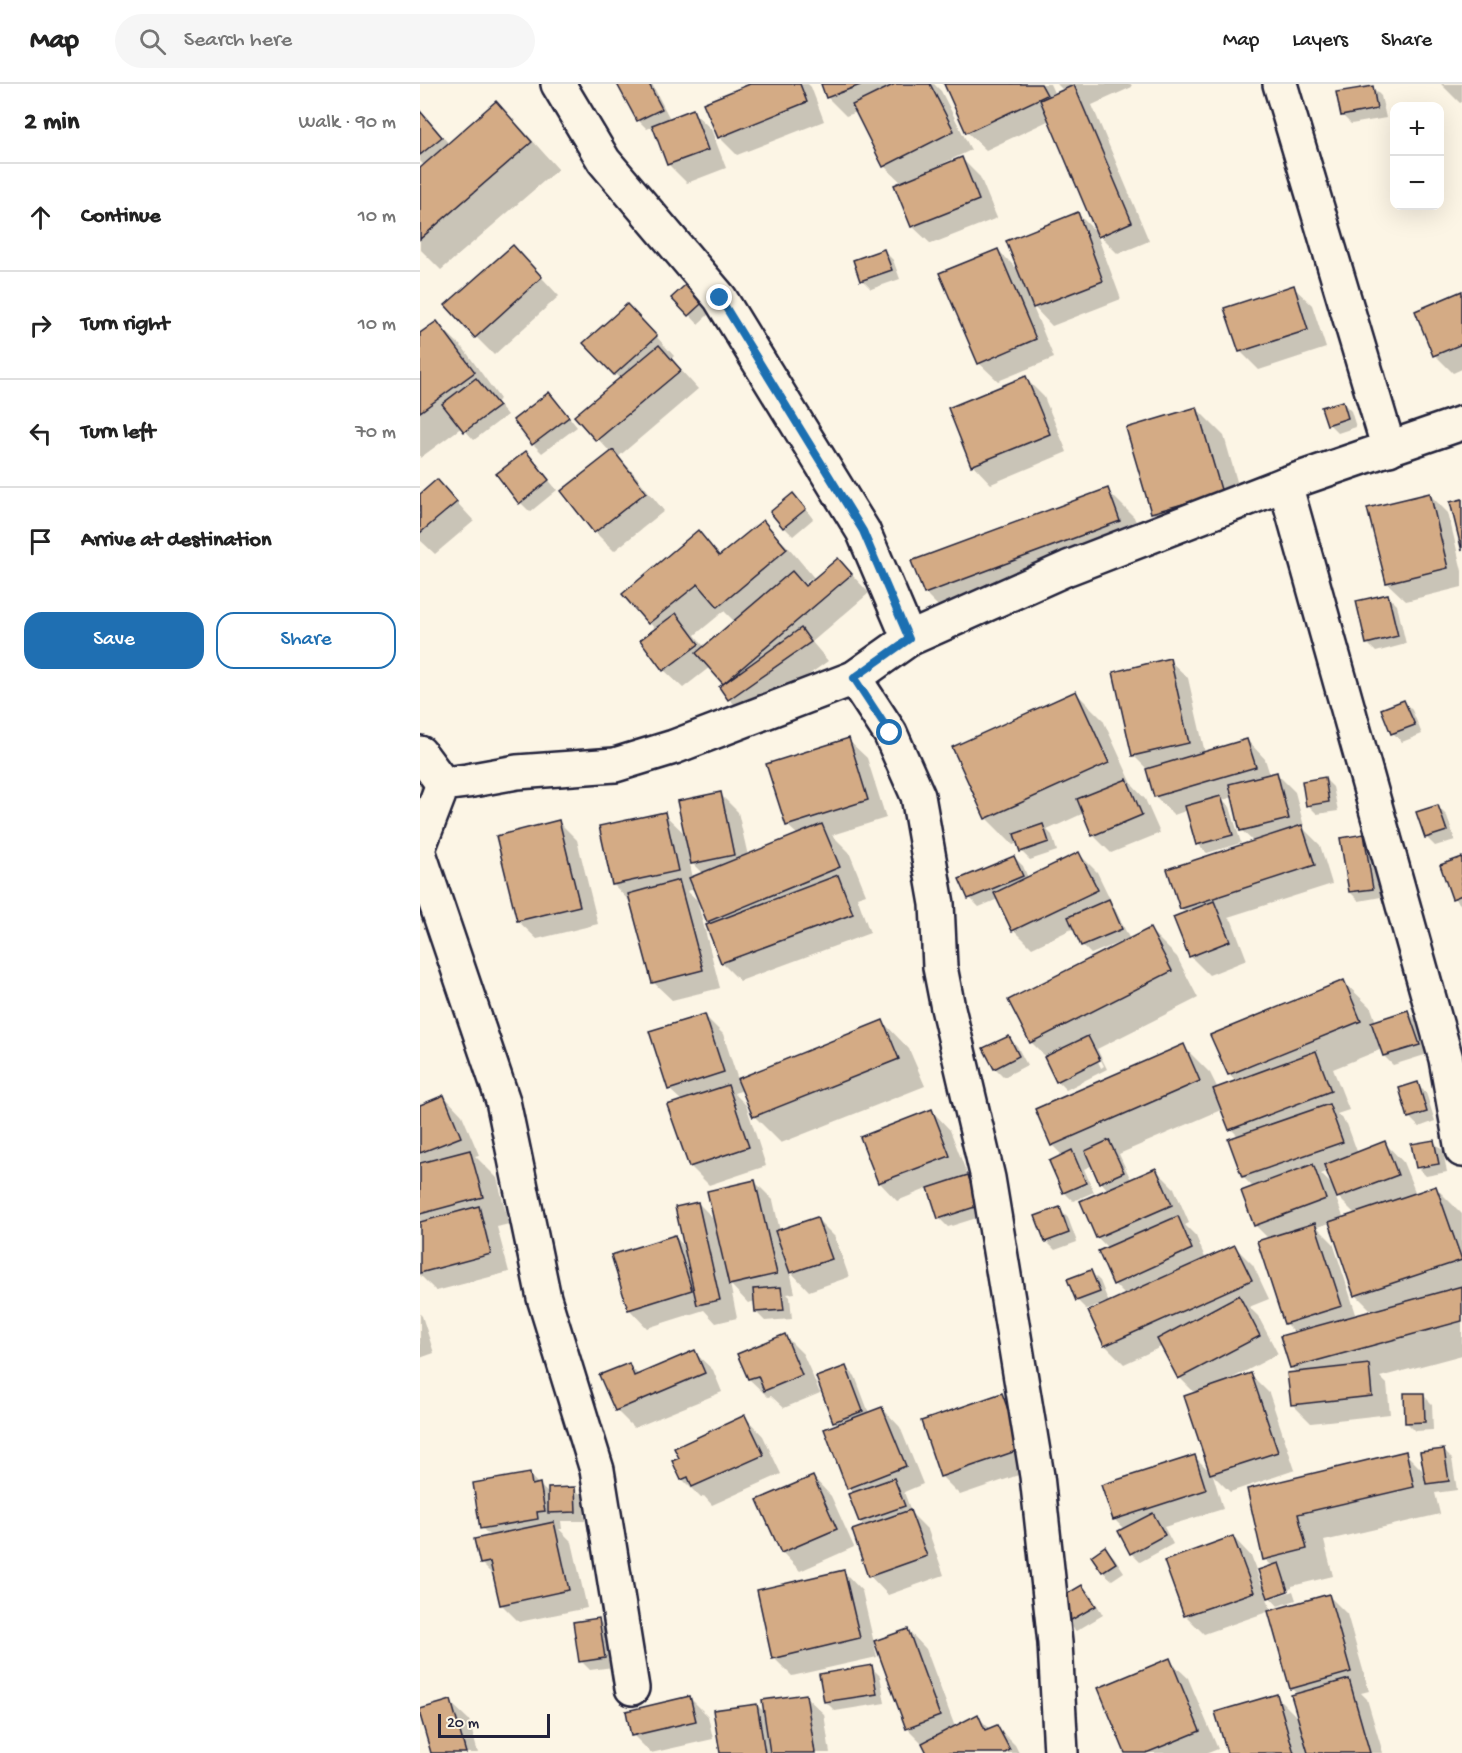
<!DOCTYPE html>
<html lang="en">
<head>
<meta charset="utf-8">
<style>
  body { margin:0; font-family:"Gochi Hand",sans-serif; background:#f6f6f6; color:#222 }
  .controls { position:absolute; right:18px; top:18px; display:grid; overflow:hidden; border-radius:12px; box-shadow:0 6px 24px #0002 }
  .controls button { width:54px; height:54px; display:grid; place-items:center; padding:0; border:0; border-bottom:2px solid #e0e0e0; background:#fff; color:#222; font:30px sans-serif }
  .scale { position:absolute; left:18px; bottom:15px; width:112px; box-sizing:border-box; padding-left:6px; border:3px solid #22223b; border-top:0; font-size:16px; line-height:21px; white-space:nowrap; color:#22223b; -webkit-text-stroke:4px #fcf5e5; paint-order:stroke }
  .stop { position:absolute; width:18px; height:18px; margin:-14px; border:4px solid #1f6fb2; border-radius:50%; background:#fff }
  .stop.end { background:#1f6fb2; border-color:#fff; box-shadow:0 2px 6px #0008 }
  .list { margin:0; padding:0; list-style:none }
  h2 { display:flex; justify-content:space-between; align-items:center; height:78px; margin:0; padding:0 24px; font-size:26px }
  h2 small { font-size:20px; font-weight:400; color:#767676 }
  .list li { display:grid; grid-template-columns:39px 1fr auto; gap:18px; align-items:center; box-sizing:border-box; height:108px; padding:0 24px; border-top:2px solid #e0e0e0 }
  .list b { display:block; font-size:22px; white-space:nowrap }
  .list em { font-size:20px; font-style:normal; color:#767676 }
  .actions { display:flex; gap:12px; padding:18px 24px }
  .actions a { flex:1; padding:14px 0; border:2px solid #1f6fb2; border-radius:18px; text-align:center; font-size:21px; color:#1f6fb2 }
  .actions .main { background:#1f6fb2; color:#fff }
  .icon { flex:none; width:33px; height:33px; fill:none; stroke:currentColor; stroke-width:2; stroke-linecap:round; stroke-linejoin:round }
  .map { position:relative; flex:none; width:1042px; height:1669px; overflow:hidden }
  header { display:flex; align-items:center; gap:36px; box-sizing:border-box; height:84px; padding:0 30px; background:#fff; border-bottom:2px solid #e0e0e0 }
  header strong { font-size:28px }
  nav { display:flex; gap:33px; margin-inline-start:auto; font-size:21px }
  .search { width:420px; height:54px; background:#f6f6f6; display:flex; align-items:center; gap:15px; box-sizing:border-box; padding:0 21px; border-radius:33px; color:#767676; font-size:22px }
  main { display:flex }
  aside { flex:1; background:#fff }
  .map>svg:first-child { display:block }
</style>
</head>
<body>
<header>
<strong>Map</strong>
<div class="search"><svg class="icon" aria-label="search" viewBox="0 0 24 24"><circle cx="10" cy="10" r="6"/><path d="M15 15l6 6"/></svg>Search here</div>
<nav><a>Map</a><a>Layers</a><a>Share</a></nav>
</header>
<main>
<aside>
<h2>2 min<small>Walk · 90 m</small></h2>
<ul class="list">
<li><svg class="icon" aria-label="ahead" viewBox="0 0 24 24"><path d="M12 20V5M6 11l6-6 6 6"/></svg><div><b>Continue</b></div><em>10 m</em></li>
<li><svg class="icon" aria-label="right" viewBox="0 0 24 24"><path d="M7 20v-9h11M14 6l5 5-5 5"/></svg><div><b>Turn right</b></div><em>10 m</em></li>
<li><svg class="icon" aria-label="left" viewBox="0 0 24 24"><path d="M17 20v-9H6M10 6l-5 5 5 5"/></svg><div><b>Turn left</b></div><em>70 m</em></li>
<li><svg class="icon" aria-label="arrive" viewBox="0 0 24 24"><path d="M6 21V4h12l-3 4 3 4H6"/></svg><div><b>Arrive at destination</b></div></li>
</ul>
<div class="actions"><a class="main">Save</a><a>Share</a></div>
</aside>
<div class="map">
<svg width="1042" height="1669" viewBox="0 0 1042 1669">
  <rect width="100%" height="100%" fill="#fcf5e5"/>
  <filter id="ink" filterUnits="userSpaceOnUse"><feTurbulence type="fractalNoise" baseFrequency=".0167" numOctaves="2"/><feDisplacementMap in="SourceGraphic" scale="12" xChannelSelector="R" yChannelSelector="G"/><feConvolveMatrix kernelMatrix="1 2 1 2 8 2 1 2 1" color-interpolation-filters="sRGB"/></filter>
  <g filter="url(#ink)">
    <!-- shadow -->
    <g fill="#0003" fill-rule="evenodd">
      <polygon points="199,0 232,0 250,35 272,27 291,45 306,84 267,99 248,80 234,42 227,45 218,36"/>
      <polygon points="334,0 388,0 391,3 404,37 317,71 299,53"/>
      <polygon points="402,0 514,0 521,7 551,66 520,81 521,83 542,75 560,93 577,134 511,160 492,142 482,99 464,82 437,28 426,32 408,14"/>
      <polygon points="525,0 630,0 635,11 644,7 637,0 711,0 712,3 672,21 729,157 698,170 676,148 701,215 632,242 612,221 634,274 578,297 559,279 578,166 600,188 657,129 679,151 630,36 566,66 547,48"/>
      <polygon points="1021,0 1042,0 1042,18 1040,19"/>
      <polygon points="952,3 961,12 966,34 931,40 922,31"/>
      <polygon points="76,19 103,46 138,85 21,186 0,165 0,86 5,82 0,77 0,26 29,60"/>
      <polygon points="93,163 139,212 74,271 56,253"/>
      <polygon points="464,167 473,176 480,195 451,205 442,196"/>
      <polygon points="873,203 892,221 906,264 839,286 820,267"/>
      <polygon points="1042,209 1042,285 1033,289 1015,271"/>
      <polygon points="254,214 300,220 278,240"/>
      <polygon points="17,239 44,265 80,315 76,318 87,331 54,356 42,343 0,374 0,251"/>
      <polygon points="225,240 254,272 251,275 278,305 198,373 211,386 244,427 194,467 175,448 143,407 191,369 157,332 200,295 165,259"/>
      <polygon points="605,294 624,313 647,368 571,400 553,381"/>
      <polygon points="129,310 138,319 157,343 122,369 113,360 95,336"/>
      <polygon points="922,318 931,327 936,343 918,349 909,340"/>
      <polygon points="777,325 804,352 828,436 759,455 733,429 708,345"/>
      <polygon points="106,369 137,406 110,428 101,419"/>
      <polygon points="17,397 54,437 15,470 0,456 0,412"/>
      <polygon points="687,406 714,433 726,464 532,536 505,509"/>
      <polygon points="1009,410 1028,429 1042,487 1042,503 986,517 967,499"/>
      <polygon points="382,420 393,435 373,452 364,443"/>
      <path d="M342 438 369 464 395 495 418 476 449 509 392 558 408 577 328 634 309 615 301 603 305 600 290 583 263 604 244 586 236 546 204 510 278 448 301 472ZM391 494 393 496 386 503 384 501ZM304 527 315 538 285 564 275 551Z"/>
      <polygon points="968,512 977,521 986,560 956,568 947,559"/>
      <polygon points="749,576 768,594 785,669 827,656 845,675 850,691 857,690 875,708 885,746 900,761 912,800 808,833 812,837 827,876 789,891 771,873 755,834 767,830 762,824 834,758 821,746 813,713 803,716 810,723 821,759 787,769 778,760 768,726 754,731 735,712 727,685 714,672 695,589"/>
      <polygon points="656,609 683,636 713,702 725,715 740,749 691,769 673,751 664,729 627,746 632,751 637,767 610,776 601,767 598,759 593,761 566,734"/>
      <polygon points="983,617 992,626 1002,650 982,658 973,649 963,626"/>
      <path d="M428 656 447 674 466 734 412 751 429 768 446 810 437 813 450 849 320 897 302 879 292 841 288 837 275 805 267 807 277 816 300 904 252 916 233 898 211 819 193 800 244 730 266 751 300 710 318 728 328 772 378 751 367 741ZM269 776 283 790 273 794Z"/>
      <polygon points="0,691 15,707 0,721"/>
      <polygon points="904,694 913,703 918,727 897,730 888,721"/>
      <polygon points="1018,723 1027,732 1035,756 1015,762 1006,753"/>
      <polygon points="139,738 157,756 178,840 117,855 98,837 78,753"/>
      <polygon points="944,751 953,760 961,813 939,817 930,808"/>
      <path d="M659 770 677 788 710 856 730 846 757 873 778 914 677 965 687 985 646 1006 637 997 627 974 611 958 704 859 703 857 671 870 662 861 654 844 612 864 594 846 578 815 559 823 550 814 594 773 603 782 608 794ZM673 966H676L684 982 681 984Z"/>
      <polygon points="1042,775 1042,822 1034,814"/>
      <path d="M924 898 951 924 956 938 988 928 997 937 1008 970 973 981 964 972 962 965 913 985 929 1026 917 1030 927 1040 938 1070 965 1059 983 1078 996 1110 1016 1104 1042 1130V1271L960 1293 967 1300 970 1330 891 1339 872 1320 877 1289 871 1284 875 1249 865 1239 849 1155 835 1141 834 1104 823 1093 819 1053 811 1045 803 1025 699 1070 711 1096 736 1086 754 1104 769 1139 765 1141 776 1152 786 1176 815 1163 833 1181 849 1215 829 1223 838 1232 858 1270 807 1297 808 1299 831 1291 849 1309 875 1386 810 1408 793 1391 803 1425 744 1443 753 1460 720 1478 711 1469 704 1445 694 1435 775 1373 792 1390 766 1313 775 1309 760 1294 743 1262 704 1280 686 1262 670 1228 687 1220 686 1218 666 1225 657 1216 671 1188 680 1197 689 1219 706 1212 694 1200 688 1164 677 1153 688 1106 681 1098 673 1081 664 1085 674 1108 653 1117 644 1108 643 1072 632 1061 763 962 790 989 798 1005 817 998 809 991ZM908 1087 915 1104 901 1090ZM914 1109 936 1131 924 1135ZM910 1139 936 1211 953 1228 937 1233 913 1159 897 1143Z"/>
      <polygon points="284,931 303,950 318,996 463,938 489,965 505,1002 361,1059 335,1033 324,1006 314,1009 326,1021 346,1082 289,1101 270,1082 262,1017 249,1005"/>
      <polygon points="588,953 597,962 607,981 584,993 575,984"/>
      <polygon points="997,1000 1006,1009 1015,1037 999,1043 990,1034 981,1005"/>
      <polygon points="24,1012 42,1031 59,1071 55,1072 77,1094 89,1140 77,1143 89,1188 16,1207 0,1191 0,1081 3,1080 0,1077 0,1022"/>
      <polygon points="512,1027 530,1046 547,1090 546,1091 557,1102 566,1131 528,1143 519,1134 509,1104 477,1117 459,1098"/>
      <polygon points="1013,1057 1023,1067 1027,1088 1006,1092 997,1083"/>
      <polygon points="335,1098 353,1116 360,1147 396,1134 415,1153 429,1193 389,1207 370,1187 375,1209 367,1210 370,1213 372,1235 345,1237 336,1228 336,1217 328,1219 310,1200 317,1234 296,1239 284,1226 227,1244 209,1225 255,1153 266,1164 278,1119 296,1137"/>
      <polygon points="639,1125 648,1134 657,1158 635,1166 626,1157"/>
      <polygon points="0,1230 2,1232 14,1269 0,1274"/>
      <polygon points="365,1252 383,1270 400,1309 364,1324 351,1312 348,1313 329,1295"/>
      <polygon points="274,1268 293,1286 302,1308 214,1344 196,1326 208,1281 219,1291"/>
      <polygon points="426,1283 435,1292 449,1329 462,1324 480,1343 503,1400 484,1408 492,1430 508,1446 524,1491 468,1511 450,1492 445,1443 440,1437 434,1410 429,1404 418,1341 414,1337"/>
      <polygon points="582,1311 600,1329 619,1384 540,1411 521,1392"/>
      <polygon points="1003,1311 1012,1320 1013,1346 995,1347 986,1338"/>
      <polygon points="325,1333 343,1352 361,1390 292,1421 284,1412 281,1414 262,1395"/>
      <polygon points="1023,1366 1032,1375 1037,1406 1015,1409 1020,1430 904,1457 913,1492 872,1502 872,1504 852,1511 852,1514 873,1507 876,1516 858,1522 845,1508 851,1527 909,1512 927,1530 949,1607 941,1609 947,1615 963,1669 808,1669 856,1612 880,1636 878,1611 872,1605 850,1527 784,1550 765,1531 813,1453 831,1472 841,1500 844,1499 853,1483 845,1475 828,1406 985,1369 1005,1389"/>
      <polygon points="109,1391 129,1410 154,1404 163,1413 165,1437 141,1437 142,1445 139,1445 152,1458 167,1524 99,1538 81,1520 75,1493 61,1479 71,1453 62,1444"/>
      <polygon points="393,1393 411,1412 434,1463 380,1487 362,1468"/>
      <polygon points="685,1464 694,1473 704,1488 692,1496 683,1488 673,1472"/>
      <polygon points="424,1488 442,1507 454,1559 488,1546 506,1565 535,1643 557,1632 570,1645 576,1642 595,1661 599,1669 509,1669 505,1662 487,1644 456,1559 454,1560 457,1573 372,1592 354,1574"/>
      <polygon points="662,1502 671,1511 683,1531 656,1547 647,1538"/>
      <polygon points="178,1536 187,1545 193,1583 170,1586 161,1577"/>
      <polygon points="749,1576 768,1594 798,1665 788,1669 707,1669"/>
      <polygon points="451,1583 460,1592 465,1619 415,1627 406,1618"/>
      <polygon points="385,1612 404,1630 410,1669 301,1669 337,1621 346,1630"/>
      <polygon points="269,1613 288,1632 293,1655 231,1669 213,1651"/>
      <polygon points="30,1618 49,1636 58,1669 12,1669"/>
    </g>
    <!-- building -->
    <g fill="#d4ab85" stroke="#22223b" stroke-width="1.5">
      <polygon points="197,0 229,0 242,25 217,37"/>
      <polygon points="330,0 380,0 387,18 298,54 283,19"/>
      <polygon points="401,0 443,0 406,14"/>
      <polygon points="475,0 510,0 534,47 463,83 432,21"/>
      <polygon points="524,0 621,0 627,11 546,49"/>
      <polygon points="654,1 712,138 678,153 620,16"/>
      <polygon points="953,2 957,25 921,32 916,8"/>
      <polygon points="76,17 112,58 0,155 0,84"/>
      <polygon points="273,25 288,66 247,81 232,41"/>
      <polygon points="0,27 22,53 0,71"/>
      <polygon points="542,73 559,116 491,143 474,101"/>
      <polygon points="658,128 683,197 613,224 586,157"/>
      <polygon points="93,161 122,193 55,254 25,221"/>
      <polygon points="464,165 472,186 440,197 433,176"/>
      <polygon points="578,165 616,255 558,280 519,189"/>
      <polygon points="275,192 292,210 268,232 251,214"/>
      <polygon points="874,201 888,246 819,268 804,224"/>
      <polygon points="1042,207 1042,260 1013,272 995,227"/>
      <polygon points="207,220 237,252 194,291 163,259"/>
      <polygon points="17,237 55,288 0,328 0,249"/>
      <polygon points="239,261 261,286 176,357 154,332"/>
      <polygon points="606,292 630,350 551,382 528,324"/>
      <polygon points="56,294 79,322 44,348 22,320"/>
      <polygon points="129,308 149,333 112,361 93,336"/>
      <polygon points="923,317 928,334 907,341 901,323"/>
      <polygon points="777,323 802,409 731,429 706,344"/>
      <polygon points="193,366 226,408 174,449 141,407"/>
      <polygon points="106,367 129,396 99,420 76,390"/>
      <polygon points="17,395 37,418 0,449 0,410"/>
      <polygon points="688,404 700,437 504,510 491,477"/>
      <polygon points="373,409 386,425 363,444 350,428"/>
      <polygon points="1010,409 1028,484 966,499 947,424"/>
      <polygon points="1042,415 1042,467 1030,418"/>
      <polygon points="343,436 367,465 298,523 278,500 228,540 202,510 278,446 299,472"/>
      <polygon points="418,474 432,490 303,600 276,569 372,487 385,502"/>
      <polygon points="968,510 978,552 946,560 936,517"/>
      <polygon points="256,529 279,560 243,587 220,556"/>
      <polygon points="381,544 391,558 308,616 299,603"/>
      <polygon points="750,574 769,659 712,672 693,588"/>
      <polygon points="656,607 689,679 565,735 532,663"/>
      <polygon points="984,616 995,641 971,650 961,625"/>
      <polygon points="429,654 448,716 366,742 346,680"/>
      <polygon points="827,655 836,683 734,713 726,685"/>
      <polygon points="857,688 869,735 820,747 809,700"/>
      <polygon points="905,693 909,718 886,722 882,697"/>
      <polygon points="707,695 722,731 672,752 657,715"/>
      <polygon points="301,708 314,771 271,780 257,717"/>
      <polygon points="801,712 813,751 776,761 765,722"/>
      <polygon points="1018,721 1027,747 1005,754 996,728"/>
      <polygon points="245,728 258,787 192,801 179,742"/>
      <polygon points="139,736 160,822 97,837 76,752"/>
      <polygon points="402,740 420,783 287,838 269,794"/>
      <polygon points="623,740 629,758 600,768 594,750"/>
      <polygon points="882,741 895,781 760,825 747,785"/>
      <polygon points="944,750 953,805 929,808 920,754"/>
      <polygon points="659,768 678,806 592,847 574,809"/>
      <polygon points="594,772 603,792 548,815 539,795"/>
      <polygon points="1042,773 1042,811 1032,815 1020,781"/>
      <polygon points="418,791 433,830 301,879 286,841"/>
      <polygon points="259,796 283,886 232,899 208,810"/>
      <polygon points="689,815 702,845 661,862 648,833"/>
      <polygon points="794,817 810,857 769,873 753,833"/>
      <polygon points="730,844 752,887 610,959 588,916"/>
      <polygon points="924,896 941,937 808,991 790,951"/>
      <polygon points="988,926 1000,961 963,972 951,938"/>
      <polygon points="285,930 304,988 248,1006 229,947"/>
      <polygon points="463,936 479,975 333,1033 317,995"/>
      <polygon points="589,952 599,972 574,985 563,964"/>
      <polygon points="668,952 680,976 636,998 624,973"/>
      <polygon points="764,960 780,997 631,1062 615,1025"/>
      <polygon points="896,967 911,1007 809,1046 793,1005"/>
      <polygon points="998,998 1007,1028 988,1034 979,1004"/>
      <polygon points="308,1001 329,1063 269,1083 247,1021"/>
      <polygon points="24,1011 41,1053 0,1069 0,1021"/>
      <polygon points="909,1020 923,1058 822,1093 808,1055"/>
      <polygon points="512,1025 530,1072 458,1099 440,1053"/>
      <polygon points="689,1056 704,1088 679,1099 665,1067"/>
      <polygon points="1014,1056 1019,1080 996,1084 991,1060"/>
      <polygon points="965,1057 978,1091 917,1114 904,1081"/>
      <polygon points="50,1066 63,1113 0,1130 0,1079"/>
      <polygon points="652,1066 666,1099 643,1109 629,1077"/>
      <polygon points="893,1080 906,1115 834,1142 821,1107"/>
      <polygon points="736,1084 752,1121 676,1154 660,1117"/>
      <polygon points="548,1091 558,1122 518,1135 508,1104"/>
      <polygon points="335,1096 357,1190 309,1201 287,1107"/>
      <polygon points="1016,1102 1042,1176 934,1212 909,1138"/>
      <polygon points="278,1118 300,1216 277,1221 255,1123"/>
      <polygon points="59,1122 71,1170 0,1189 0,1138"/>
      <polygon points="640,1123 649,1149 625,1158 615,1132"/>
      <polygon points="758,1132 772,1165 693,1201 678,1167"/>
      <polygon points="397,1133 412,1175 370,1189 355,1147"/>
      <polygon points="895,1139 922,1222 864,1240 837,1157"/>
      <polygon points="255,1151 272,1206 208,1226 191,1171"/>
      <polygon points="815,1161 832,1196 684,1262 668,1227"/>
      <polygon points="671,1186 680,1208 656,1217 647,1195"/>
      <polygon points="1042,1202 1042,1237 870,1284 860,1252"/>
      <polygon points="361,1203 364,1226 335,1228 333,1205"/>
      <polygon points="819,1211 840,1252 758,1295 737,1255"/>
      <polygon points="365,1250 382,1291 344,1307 338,1292 328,1295 317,1270"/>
      <polygon points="275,1266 285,1289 195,1327 179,1291 209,1279 214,1292"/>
      <polygon points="949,1280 952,1312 871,1321 867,1289"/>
      <polygon points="426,1282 443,1327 413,1338 396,1293"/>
      <polygon points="831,1289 858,1368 790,1390 764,1312"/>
      <polygon points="582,1309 602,1365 520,1393 501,1337"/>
      <polygon points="984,1309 1004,1309 1005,1338 985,1339"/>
      <polygon points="462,1323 486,1382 427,1405 404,1345"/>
      <polygon points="325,1331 344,1371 272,1403 268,1393 261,1396 252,1377 259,1374 254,1364"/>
      <polygon points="1024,1365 1029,1397 1006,1400 1000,1368"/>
      <polygon points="986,1367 994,1403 878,1430 887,1465 843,1476 827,1405"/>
      <polygon points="775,1371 786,1406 693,1436 681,1401"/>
      <polygon points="110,1389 112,1401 120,1399 125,1427 117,1428 118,1435 60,1445 53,1399"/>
      <polygon points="393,1392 417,1445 361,1469 337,1416"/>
      <polygon points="474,1394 485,1422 439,1438 428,1410"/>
      <polygon points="155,1403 156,1428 128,1429 128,1404"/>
      <polygon points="490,1426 507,1472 448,1493 432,1446"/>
      <polygon points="733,1429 745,1451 710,1470 698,1447"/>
      <polygon points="134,1438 149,1506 80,1521 70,1478 60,1480 54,1455"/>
      <polygon points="813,1452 834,1508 764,1532 744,1477"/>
      <polygon points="685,1462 696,1479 682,1488 671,1472"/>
      <polygon points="859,1479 868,1507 848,1514 838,1486"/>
      <polygon points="424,1486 440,1554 352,1575 337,1506"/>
      <polygon points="662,1501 676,1522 646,1539 633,1518"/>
      <polygon points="909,1510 931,1588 870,1605 848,1527"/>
      <polygon points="179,1534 185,1574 159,1578 153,1538"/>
      <polygon points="488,1545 520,1632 486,1645 454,1557"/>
      <polygon points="750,1574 780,1647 726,1669 705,1669 678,1604"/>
      <polygon points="452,1581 457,1610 404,1618 399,1590"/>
      <polygon points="929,1595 950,1669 888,1669 871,1611"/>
      <polygon points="386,1610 395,1669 350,1669 342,1616"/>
      <polygon points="857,1610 874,1669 807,1669 795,1628"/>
      <polygon points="270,1612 276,1637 211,1652 206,1627"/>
      <polygon points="31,1616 46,1669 11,1669 0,1631 0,1625"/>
      <polygon points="337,1620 345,1669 300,1669 293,1626"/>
      <polygon points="558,1630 565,1646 577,1641 590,1666 585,1669 507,1669 502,1659"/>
    </g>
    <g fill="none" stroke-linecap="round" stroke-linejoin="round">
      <!-- street casing -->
      <g stroke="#22223b" stroke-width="38">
        <g id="street">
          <polyline points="138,0 184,77 300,214 443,447 489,555"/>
          <polyline points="860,0 969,365"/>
          <polyline points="865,400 1026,975 1042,1066"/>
          <polyline points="434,594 470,649 498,712 517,820 520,883 528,924 568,1094 617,1392 635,1559 641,1669"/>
          <polyline points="0,669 23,700"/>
          <polyline points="0,760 23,700 47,697 97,688 195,681 254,663 434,594 489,555 648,484 865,400 1042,339"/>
          <polyline points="0,772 83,1017 124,1214 177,1386 212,1604"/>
        </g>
      </g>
      <!-- street -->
      <use href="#street" stroke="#fcf5e5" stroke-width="33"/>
    </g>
  </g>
  <g fill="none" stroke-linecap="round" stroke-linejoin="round" filter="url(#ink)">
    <!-- route -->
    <polyline stroke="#1f6fb2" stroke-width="8" points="300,214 443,447 489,555 434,594 470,649"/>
  </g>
</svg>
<div class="controls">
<button>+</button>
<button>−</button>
</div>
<div class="scale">20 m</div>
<div class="stop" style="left:470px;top:649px"></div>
<div class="stop end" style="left:300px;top:214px"></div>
</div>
</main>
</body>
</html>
